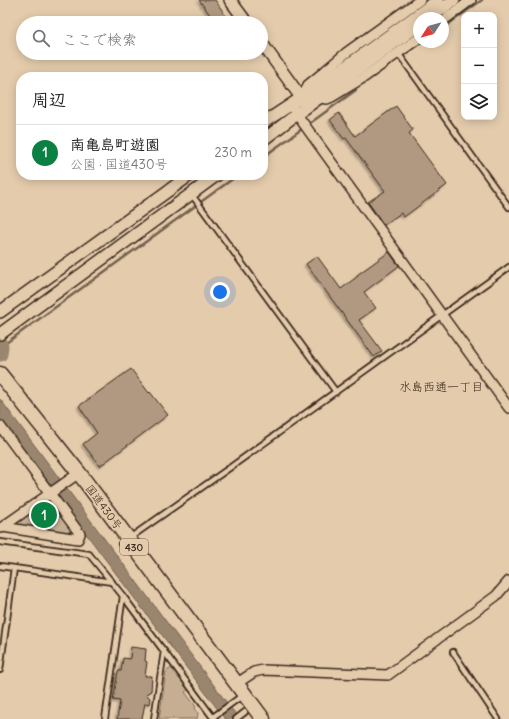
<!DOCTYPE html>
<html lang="ja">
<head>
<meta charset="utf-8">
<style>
  body { margin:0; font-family:Delius,"Klee One",sans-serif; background:#f6f6f6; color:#202124 }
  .controls { position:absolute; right:12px; top:12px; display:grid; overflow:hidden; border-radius:8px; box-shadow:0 2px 10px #0003 }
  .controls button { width:36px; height:36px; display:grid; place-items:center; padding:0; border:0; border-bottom:1px solid #e0e0e0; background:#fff; color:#202124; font:20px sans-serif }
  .compass { position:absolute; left:413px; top:12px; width:36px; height:36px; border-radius:50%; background:#fff; box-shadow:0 2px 10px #0003; rotate:234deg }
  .you { position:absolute; left:220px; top:292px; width:14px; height:14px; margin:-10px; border:3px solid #fff; border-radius:50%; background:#1a73e8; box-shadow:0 0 0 6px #1a73e833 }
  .badge { display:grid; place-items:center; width:26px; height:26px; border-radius:50%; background:#0b8043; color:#fff; font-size:13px; font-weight:700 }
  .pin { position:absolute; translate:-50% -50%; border:2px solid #fff; box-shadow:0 1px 4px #0006 }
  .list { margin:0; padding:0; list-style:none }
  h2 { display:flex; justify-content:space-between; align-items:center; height:52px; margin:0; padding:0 16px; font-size:17px }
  h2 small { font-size:13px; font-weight:400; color:#757577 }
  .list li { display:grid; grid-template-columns:26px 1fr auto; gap:12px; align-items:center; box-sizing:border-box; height:56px; padding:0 16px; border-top:1px solid #e0e0e0 }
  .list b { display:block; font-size:15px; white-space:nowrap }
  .list p { margin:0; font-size:13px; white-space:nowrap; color:#757577 }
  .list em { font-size:13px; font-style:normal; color:#757577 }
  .icon { flex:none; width:22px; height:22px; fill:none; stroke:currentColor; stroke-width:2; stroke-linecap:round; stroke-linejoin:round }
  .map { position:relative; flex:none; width:509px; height:719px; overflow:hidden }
  .search { position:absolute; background:#fff; box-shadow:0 2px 10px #0003; left:16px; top:16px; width:252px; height:44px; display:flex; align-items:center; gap:10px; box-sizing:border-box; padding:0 14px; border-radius:22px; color:#757577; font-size:15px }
  .panel { position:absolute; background:#fff; box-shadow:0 2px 10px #0003; left:16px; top:72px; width:252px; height:108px; border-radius:16px }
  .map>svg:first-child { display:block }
</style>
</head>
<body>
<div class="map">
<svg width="509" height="719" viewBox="0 0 509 719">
  <defs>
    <filter id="shadow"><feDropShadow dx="-2" dy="2" stdDeviation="1" flood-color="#0004"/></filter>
  </defs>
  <rect width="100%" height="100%" fill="#e4cbac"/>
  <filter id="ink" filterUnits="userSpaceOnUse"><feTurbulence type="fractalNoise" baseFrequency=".025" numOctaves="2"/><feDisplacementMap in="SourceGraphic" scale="8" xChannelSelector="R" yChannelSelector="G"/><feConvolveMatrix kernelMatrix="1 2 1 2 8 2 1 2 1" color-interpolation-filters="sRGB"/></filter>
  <g filter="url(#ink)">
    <!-- green -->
    <g fill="#c5ae92" stroke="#806c58">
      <polygon points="45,502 54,505 73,531 70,534 14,525"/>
      <polygon points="172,668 189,689 185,692 196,707 195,708 198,713 197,719 159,719 166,672 168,670"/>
    </g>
    <!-- water -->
    <polygon fill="#9a866e" stroke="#74614e" points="0,399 233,711 236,713 239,719 225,719 0,419"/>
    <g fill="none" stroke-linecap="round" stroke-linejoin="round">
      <!-- stream -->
      <g stroke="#74614e" stroke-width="2.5">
        <polyline points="443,28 482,0"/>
        <polyline points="263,157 356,90"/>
        <polyline points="6,343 238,175"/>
      </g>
      <!-- river -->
      <polyline stroke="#9a866e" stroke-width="15" points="0,344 1,346 0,354"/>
    </g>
    <!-- building -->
    <g fill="#b09980" stroke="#3b2a1e" filter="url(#shadow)">
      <polygon points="199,0 215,0 231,23 216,23"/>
      <polygon points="396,106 413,130 409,133 447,185 404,217 401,213 384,225 368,202 385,191 346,138 344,139 330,120 339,113 355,136"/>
      <polygon points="389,252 399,266 364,292 376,308 359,320 382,351 374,357 306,264 317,256 341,289 358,276 357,275"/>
      <polygon points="131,369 149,393 150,392 168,415 100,466 83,444 97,433 79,406"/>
      <polygon points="131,647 146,649 145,661 147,662 145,676 152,676 151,691 146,694 150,698 149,704 145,703 142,719 117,719 120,701 113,700 118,671 121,671 123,658 130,659"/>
    </g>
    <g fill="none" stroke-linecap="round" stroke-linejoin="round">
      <!-- service casing -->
      <g stroke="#3b2a1e" stroke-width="8">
        <g id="service">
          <polyline points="398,53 509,207"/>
          <polyline points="192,195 336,392"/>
          <polyline points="0,542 89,554 123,596 214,719"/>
          <polyline points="121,544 228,469 509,267"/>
          <polyline points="0,566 112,582"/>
          <polyline points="453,652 498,719"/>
          <polyline points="0,670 14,568"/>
          <polyline points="213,717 243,695"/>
          <polyline points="105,719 123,596"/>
          <polyline points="154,719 164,651"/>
          <polyline points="236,719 245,712"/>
        </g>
      </g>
      <!-- minor casing -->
      <g stroke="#3b2a1e" stroke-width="12">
        <g id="minor">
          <polyline points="443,21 471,0"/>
          <polyline points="304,95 308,85 319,76 346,53 420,0"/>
          <polyline points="320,98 327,99 332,97 363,78 419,38"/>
          <polyline points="293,109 509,408"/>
          <polyline points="0,426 80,534 78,539 3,527"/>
          <polyline points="1,528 79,473"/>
          <polyline points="236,684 254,672 263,670 388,675 496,596 509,581"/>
        </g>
      </g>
      <!-- tertiary casing -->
      <g stroke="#3b2a1e" stroke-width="14">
        <g id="tertiary">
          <polyline points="230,0 247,23"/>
          <polyline points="429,18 454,0"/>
          <polyline points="261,42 305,103"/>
          <polyline points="263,123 316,88 438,0"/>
          <polyline points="263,140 297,114 419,25"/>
          <polyline points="0,312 190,175"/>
          <polyline points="0,334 217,175"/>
        </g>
      </g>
      <!-- trunk casing -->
      <g stroke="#3b2a1e" stroke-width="17">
        <polyline id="trunk" points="0,374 79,473 263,719"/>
      </g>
      <!-- service -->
      <use href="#service" stroke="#e4cbac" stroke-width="4.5"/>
      <!-- minor -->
      <use href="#minor" stroke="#e4cbac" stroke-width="9"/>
      <!-- tertiary -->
      <use href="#tertiary" stroke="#e4cbac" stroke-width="11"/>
      <!-- trunk -->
      <use href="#trunk" stroke="#e4cbac" stroke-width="14"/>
    </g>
  </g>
  <g text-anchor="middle" stroke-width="3" stroke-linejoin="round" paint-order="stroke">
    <!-- shield labels -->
    <rect fill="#e4cbac" stroke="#6e5a49" stroke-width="1" x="120" y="539" width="28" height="16" rx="3"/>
    <g font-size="10" font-weight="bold" fill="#3b2a1e">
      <text x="134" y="551">430</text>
    </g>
    <!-- street labels -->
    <g font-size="11" fill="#3b2a1e" stroke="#e4cbac">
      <text transform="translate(104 507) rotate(53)" y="4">国道430号</text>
    </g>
    <!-- neighbourhood labels -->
    <g font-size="12" fill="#3b2a1e" stroke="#e4cbac">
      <text x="441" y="391">水島西通一丁目</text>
    </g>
  </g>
</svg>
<div class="controls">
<button>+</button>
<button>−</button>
<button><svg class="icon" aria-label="layers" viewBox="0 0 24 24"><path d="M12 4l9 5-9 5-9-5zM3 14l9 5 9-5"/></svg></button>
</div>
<svg class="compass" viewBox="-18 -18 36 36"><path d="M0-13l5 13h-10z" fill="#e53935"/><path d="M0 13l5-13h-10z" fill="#757577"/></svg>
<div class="you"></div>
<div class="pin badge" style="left:44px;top:515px">1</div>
<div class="search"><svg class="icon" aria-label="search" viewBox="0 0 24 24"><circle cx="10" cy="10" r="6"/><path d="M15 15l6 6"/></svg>ここで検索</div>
<section class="panel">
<h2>周辺<small></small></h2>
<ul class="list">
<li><span class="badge">1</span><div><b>南亀島町遊園</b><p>公園 · 国道430号</p></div><em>230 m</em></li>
</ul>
</section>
</div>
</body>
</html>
